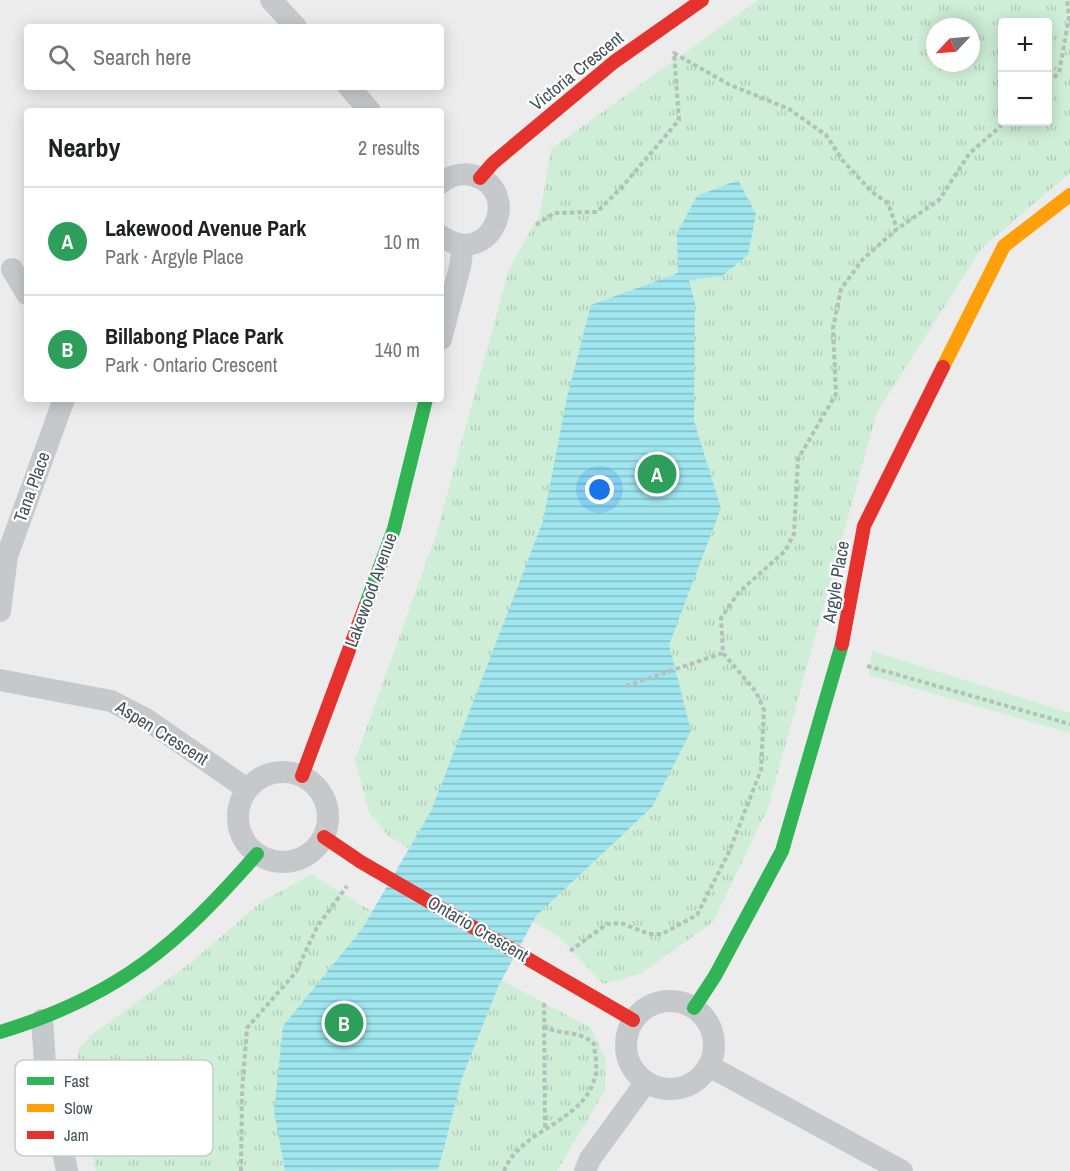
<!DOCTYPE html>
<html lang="en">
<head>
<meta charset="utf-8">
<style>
  body { margin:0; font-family:"Archivo Narrow",sans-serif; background:#f2f2f2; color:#202124 }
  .controls { position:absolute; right:18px; top:18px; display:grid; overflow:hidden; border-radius:6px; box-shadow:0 3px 15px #0003 }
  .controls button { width:54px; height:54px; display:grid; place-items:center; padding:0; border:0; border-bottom:2px solid #e0e0e0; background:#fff; color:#202124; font:30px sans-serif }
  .compass { position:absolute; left:926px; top:18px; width:54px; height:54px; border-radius:50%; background:#fff; box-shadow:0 3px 15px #0003; rotate:244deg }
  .you { position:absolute; left:600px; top:490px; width:21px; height:21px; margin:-15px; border:4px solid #fff; border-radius:50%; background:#1a73e8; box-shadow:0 0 0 9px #1a73e833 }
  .badge { display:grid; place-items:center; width:39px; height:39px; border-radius:50%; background:#1a73e8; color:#fff; font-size:20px; font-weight:700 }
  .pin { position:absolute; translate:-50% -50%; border:3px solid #fff; box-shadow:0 2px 6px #0006 }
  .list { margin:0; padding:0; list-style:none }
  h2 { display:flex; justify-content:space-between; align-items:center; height:78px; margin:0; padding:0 24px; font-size:26px }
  h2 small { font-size:20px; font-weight:400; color:#757577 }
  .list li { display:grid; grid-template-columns:39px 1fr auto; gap:18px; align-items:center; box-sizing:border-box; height:108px; padding:0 24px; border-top:2px solid #e0e0e0 }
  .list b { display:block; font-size:22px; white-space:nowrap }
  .list p { margin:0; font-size:20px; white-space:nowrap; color:#757577 }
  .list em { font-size:20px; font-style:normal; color:#757577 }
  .icon { flex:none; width:33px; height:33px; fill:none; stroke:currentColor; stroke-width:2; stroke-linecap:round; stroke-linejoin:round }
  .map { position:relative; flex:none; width:1070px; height:1171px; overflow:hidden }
  .search { position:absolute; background:#fff; box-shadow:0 3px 15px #0003; left:24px; top:24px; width:420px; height:66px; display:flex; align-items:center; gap:15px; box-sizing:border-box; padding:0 21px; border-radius:6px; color:#757577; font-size:22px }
  .panel { position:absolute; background:#fff; box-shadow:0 3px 15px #0003; left:24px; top:108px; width:420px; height:294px; border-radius:6px }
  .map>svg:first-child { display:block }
</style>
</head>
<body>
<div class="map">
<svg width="1070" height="1171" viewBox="0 0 1070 1171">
  <defs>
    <pattern id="park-tufts" width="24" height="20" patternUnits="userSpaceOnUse" patternTransform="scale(1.5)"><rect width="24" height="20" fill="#ceeed7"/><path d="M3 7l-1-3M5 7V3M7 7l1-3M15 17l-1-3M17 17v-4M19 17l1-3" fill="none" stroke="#b2cebb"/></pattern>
    <pattern id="water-rules" width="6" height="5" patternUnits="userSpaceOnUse" patternTransform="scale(1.5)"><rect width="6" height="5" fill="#a0e6ef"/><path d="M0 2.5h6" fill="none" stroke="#84bdc5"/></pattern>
  </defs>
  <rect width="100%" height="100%" fill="#edecec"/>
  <!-- grass -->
  <polygon fill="#ceeed7" points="872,651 1070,713 1070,733 869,675"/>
  <!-- park -->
  <g fill="url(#park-tufts)" fill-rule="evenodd">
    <path d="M758 0H1070V173L982 248 877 412 768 808 713 922 640 974 603 984 558 936 388 836 369 812 355 760 436 535 509 269 540 214 551 149ZM1002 22H1048V122H1002ZM935 27H971V63H935Z"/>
    <polygon points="311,874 361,905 591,1028 606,1060 605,1091 557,1171 96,1171 75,1069 78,1050 90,1036 193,961 260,903"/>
  </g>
  <!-- water -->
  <polygon fill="url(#water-rules)" points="738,180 756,214 748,255 722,276 689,280 695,304 694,421 721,508 669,645 691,731 652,807 536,916 498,987 462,1078 438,1170 285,1171 274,1111 283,1026 362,929 431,811 543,521 567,397 591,305 678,273 677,233 697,196"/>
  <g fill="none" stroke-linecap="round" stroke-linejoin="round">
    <!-- path -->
    <g stroke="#b3c1bc" stroke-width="4" stroke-dasharray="4.5 3" stroke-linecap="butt">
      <polyline points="1048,82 1059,73 1069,17 1067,0"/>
      <polyline points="536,225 554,213 597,212 622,187 679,120 674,53 728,84 789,109 826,135 843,161 872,192 888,203 897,229"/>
      <polyline points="867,666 1070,724"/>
      <polyline points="626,686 723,653"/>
      <polyline points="570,951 607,924 621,923 649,934 662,934 697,915 729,852 761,770 764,710 756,692 723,653 721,618 739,592 785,551 794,534 798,459 836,394 833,328 841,289 863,259 897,229 939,200 969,154 1005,122"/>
      <polyline points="544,1003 545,1129"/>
      <polyline points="241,1171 242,1091 247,1028 296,972 317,927 347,886"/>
      <path d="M504 1171C520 1129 585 1122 595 1077 598 1068 595 1054 594 1044 579 1029 560 1036 543 1026"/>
    </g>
    <!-- street -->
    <g stroke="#c5c9cc" stroke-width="22">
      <polyline points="271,0 296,27"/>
      <polyline points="349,87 370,111"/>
      <path d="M441 183C449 176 461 173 472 175 525 189 491 271 441 236"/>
      <polyline points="12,269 27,294"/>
      <polyline points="441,339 460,267 463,245"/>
      <polyline points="0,611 7,556 64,399"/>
      <polyline points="0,680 111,701 146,719 247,789"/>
      <circle cx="283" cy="817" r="45"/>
      <circle cx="670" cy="1045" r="44"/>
      <polyline points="42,1020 45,1063 67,1171"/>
      <polyline points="709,1066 902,1171"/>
      <polyline points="585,1171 590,1159 646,1082"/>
    </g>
    <!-- fast -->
    <g stroke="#30b455" stroke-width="14">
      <polyline points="365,607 394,529 426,399"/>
      <polyline points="694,1008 715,976 782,851 842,644"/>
      <path d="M0 1032C119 996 177 945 257 854"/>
    </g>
    <!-- slow -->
    <polyline stroke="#ff9f0a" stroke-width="14" points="943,367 1004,246 1070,195"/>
    <!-- jam -->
    <g stroke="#e5322d" stroke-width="14">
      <polyline points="480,178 493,163 614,62 702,0"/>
      <polyline points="842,644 864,526 943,367"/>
      <polyline points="302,776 365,607"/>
      <polyline points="324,837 361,862 633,1020"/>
    </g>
  </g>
  <g text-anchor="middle" stroke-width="4.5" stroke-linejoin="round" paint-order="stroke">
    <!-- street labels -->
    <g font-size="18" fill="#435159" stroke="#fff">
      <text transform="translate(577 71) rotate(-39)" y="6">Victoria Crescent</text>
      <text transform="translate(32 487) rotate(-70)" y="6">Tana Place</text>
      <text transform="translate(836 582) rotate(-80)" y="6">Argyle Place</text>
      <text transform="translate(371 590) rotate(-70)" y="6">Lakewood Avenue</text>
      <text transform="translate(162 733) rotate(32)" y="6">Aspen Crescent</text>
      <text transform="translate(478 929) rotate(30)" y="6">Ontario Crescent</text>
    </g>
  </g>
  <!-- legend -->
  <rect x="15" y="1060" width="198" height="96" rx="9" fill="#fff" stroke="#c7cbcd" stroke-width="1.5"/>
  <rect x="27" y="1077" width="27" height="8" fill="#30b455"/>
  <rect x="27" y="1104" width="27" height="8" fill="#ff9f0a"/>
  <rect x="27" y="1131" width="27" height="8" fill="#e5322d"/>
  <g font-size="16" fill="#435159">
    <text x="64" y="1087">Fast</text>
    <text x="64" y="1114">Slow</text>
    <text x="64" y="1141">Jam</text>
  </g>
</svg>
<div class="controls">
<button>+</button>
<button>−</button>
</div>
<svg class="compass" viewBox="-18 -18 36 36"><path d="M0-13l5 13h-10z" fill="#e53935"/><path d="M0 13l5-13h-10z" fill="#757577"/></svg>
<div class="you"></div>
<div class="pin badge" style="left:657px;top:474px;background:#2e9e5b">A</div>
<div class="pin badge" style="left:344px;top:1023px;background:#2e9e5b">B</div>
<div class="search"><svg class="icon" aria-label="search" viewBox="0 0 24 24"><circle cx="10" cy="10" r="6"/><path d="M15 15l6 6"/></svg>Search here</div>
<section class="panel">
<h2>Nearby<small>2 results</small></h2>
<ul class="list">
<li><span class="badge" style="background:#2e9e5b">A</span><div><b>Lakewood Avenue Park</b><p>Park · Argyle Place</p></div><em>10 m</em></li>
<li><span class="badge" style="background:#2e9e5b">B</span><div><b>Billabong Place Park</b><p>Park · Ontario Crescent</p></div><em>140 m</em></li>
</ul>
</section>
</div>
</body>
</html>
